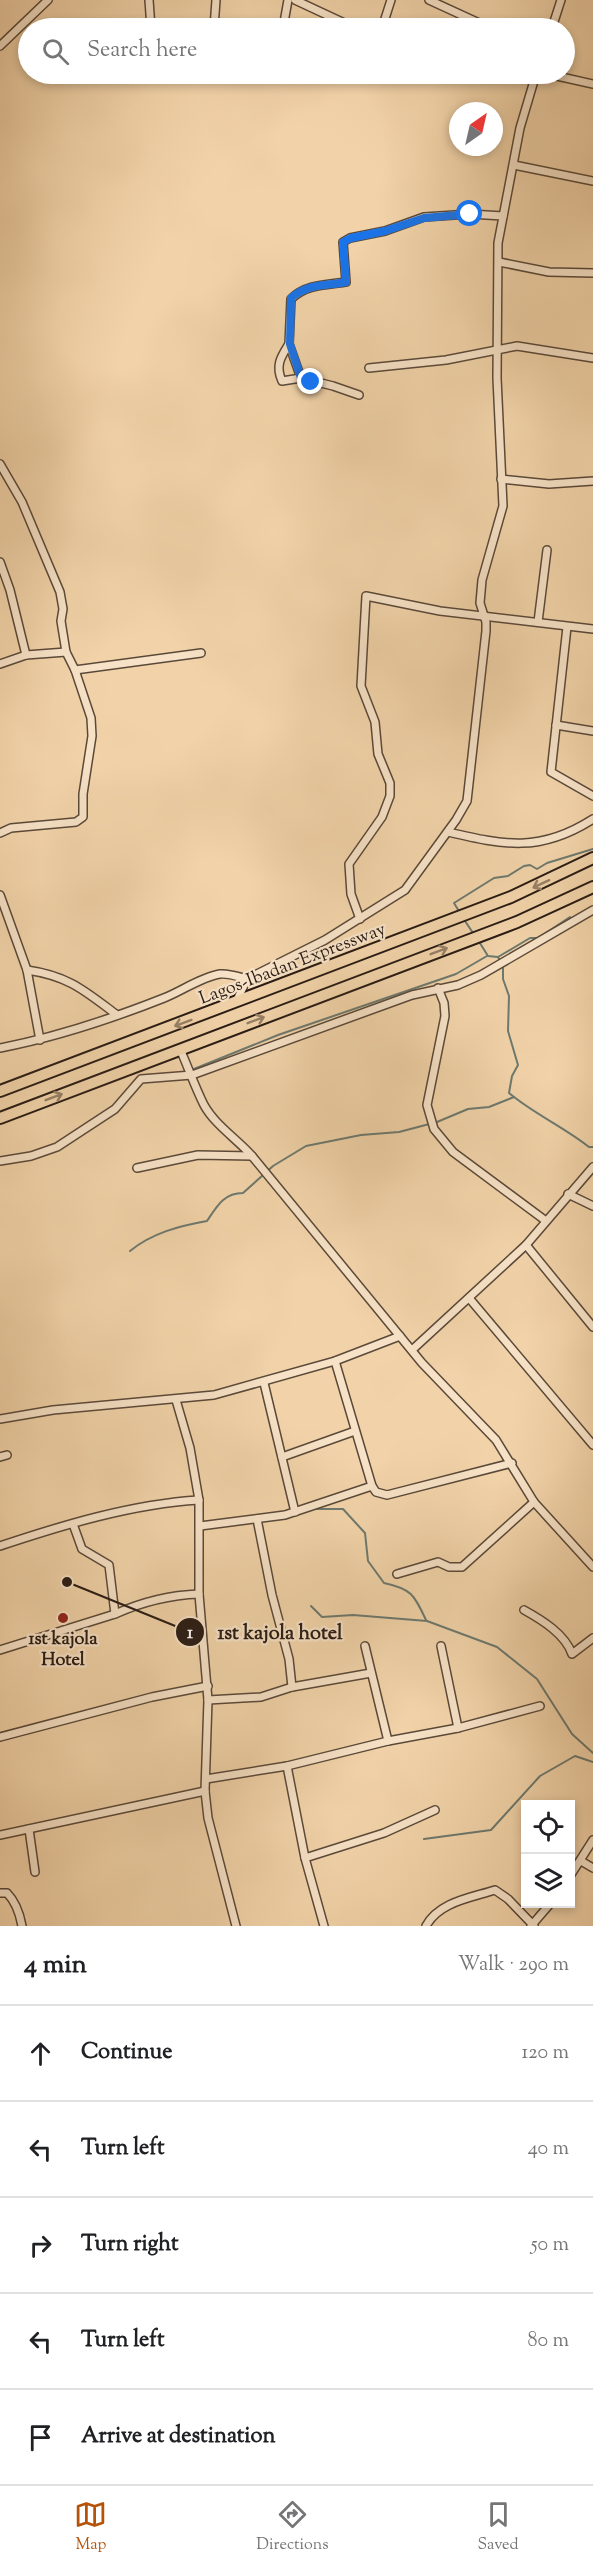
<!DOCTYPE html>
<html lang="en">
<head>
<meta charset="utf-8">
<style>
  body { margin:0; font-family:"Sorts Mill Goudy",serif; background:#f6f6f6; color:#202124 }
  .controls { position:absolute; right:18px; bottom:18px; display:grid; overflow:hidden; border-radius:0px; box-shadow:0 3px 9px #0003 }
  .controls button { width:54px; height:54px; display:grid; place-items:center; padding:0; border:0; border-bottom:2px solid #e0e0e0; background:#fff; color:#202124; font:30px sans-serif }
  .compass { position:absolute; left:449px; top:102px; width:54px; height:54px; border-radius:50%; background:#fff; box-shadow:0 3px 9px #0003; rotate:34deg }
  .stop { position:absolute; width:18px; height:18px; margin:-14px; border:4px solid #1a73e8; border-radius:50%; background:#fff }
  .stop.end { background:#1a73e8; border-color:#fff; box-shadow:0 2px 6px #0008 }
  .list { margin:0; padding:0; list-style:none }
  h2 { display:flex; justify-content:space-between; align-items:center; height:78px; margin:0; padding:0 24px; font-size:26px }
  h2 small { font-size:20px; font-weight:400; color:#757577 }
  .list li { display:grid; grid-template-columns:39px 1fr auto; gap:18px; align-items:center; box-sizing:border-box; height:96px; padding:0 24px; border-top:2px solid #e0e0e0 }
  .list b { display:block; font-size:22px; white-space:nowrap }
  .list em { font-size:20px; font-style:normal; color:#757577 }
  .icon { flex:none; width:33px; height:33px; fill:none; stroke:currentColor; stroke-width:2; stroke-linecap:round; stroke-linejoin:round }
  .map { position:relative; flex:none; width:593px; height:1926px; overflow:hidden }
  .search { position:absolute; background:#fff; box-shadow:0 3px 9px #0003; left:18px; right:18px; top:18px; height:66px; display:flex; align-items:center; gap:15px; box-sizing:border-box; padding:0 21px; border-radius:33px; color:#757577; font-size:22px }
  .sheet { height:558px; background:#fff }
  nav { display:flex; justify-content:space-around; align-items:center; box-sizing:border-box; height:84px; border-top:2px solid #e0e0e0; background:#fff; font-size:16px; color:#757577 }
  nav a { display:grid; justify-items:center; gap:3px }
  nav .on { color:#b45309 }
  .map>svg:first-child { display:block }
</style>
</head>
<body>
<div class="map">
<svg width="593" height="1926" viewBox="0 0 593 1926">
  <rect width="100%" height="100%" fill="#f2d3a9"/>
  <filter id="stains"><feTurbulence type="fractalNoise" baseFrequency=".00333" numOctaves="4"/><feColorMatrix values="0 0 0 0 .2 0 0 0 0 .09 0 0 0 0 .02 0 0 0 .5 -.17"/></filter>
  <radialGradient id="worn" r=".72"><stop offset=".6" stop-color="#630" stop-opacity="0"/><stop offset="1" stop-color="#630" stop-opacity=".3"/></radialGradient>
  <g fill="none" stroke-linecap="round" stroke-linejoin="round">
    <!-- stream -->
    <g stroke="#6d796f" stroke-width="2">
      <polyline points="460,913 454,903 494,878 508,876 524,866 530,865 537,869 547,863 593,849"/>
      <polyline points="463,918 475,936"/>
      <path d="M478 940 488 956 498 957 503 967V979L509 996 508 1031 518 1065 512 1076 509 1093C534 1114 564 1127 589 1147H593"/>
      <polyline points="498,957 530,938 538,938 570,917"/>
      <polyline points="194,1069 278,1035 456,974 487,956"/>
      <path d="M130 1251C152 1233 179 1226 207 1221 217 1206 224 1193 243 1193L273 1166 306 1146 361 1135 399 1132 437 1122 468 1109 489 1107 514 1097"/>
      <path d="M317 1509H343L365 1533 368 1561 384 1583C412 1589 414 1595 426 1620"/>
      <polyline points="311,1606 322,1617 353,1615 427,1621 497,1647 537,1679 572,1734 593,1753"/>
      <polyline points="424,1839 491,1830 540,1776 575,1756 593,1762"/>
    </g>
    <!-- minor casing -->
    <g stroke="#5a4939" stroke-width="10">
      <g id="minor">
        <polyline points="149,0 151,28"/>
        <polyline points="295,0 355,28"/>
        <polyline points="429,0 490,28"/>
        <polyline points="214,28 216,0"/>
        <polyline points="283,28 288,0"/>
        <polyline points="382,28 391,0"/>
        <polyline points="552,28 561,0"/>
        <polyline points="0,46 48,0"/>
        <polyline points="209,74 222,79 248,74"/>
        <polyline points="548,74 593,84"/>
        <polyline points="514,165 593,181"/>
        <polyline points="499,262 549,272 593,273"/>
        <path d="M289 344C281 357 275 365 282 381L301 378"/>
        <polyline points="369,368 446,360 517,346 593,358"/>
        <path d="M359 395 333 386 301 378 289 344 291 299C306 284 327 285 346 282L343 242 350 238 385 231 424 217 470 214 503 216"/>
        <polyline points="0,464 22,502 60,592 63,609 61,621 66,652 75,670 91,718 92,736 83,794 83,817 76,822 11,828 0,833"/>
        <polyline points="501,479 549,484 593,481"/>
        <polyline points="0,562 10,590 26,655"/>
        <polyline points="538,622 547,550"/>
        <polyline points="567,627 551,772 593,796"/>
        <polyline points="0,664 26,655 66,652"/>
        <polyline points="75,670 201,653"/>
        <polyline points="556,725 593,731"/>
        <path d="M448 832C504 845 540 853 593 819"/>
        <polyline points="0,895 27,970 40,1040"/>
        <polyline points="360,919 351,894 349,864 382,817 390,796 390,783 378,754 375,722 361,686 366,596 440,611 593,629"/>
        <path d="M27 970C69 976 85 991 117 1015"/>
        <polyline points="438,988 444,1003 445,1016 427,1105 434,1129 453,1152 546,1221"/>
        <polyline points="236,1002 247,979 325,940 405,890 456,820 467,801 486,631 486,622 480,603 482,580 503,506 497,378 498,243 520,128 536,74"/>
        <path d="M0 1048C57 1037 111 1019 164 998 182 991 201 977 220 974 229 973 239 977 247 979"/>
        <path d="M180 1049C188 1067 195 1087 204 1105 215 1125 237 1139 252 1156L422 1363 496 1440 534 1502 593 1567"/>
        <polyline points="0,1161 31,1156 57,1147 115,1109 141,1079 192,1075 412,995 458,985 481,975 593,910"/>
        <polyline points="137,1168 198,1155 252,1156"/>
        <polyline points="568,1194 593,1206"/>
        <polyline points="526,1245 593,1327"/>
        <polyline points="469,1298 593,1445"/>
        <polyline points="412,1350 526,1245 593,1167"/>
        <polyline points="335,1361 372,1486"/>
        <polyline points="264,1383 295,1512"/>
        <polyline points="176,1400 190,1448 199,1500 199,1594 208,1700 205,1791 208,1818 236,1926"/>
        <polyline points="0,1419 53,1410 214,1395 335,1361 400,1336"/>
        <polyline points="0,1457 7,1455"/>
        <polyline points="282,1457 355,1431"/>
        <polyline points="257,1519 272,1595 289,1659 292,1687"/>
        <polyline points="73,1524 82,1549 109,1565 115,1614"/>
        <polyline points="200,1526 285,1515 372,1486 376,1492 387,1495 512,1463"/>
        <path d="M0 1546C63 1525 132 1504 199 1500"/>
        <polyline points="397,1574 438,1562 449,1567 462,1567 534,1502"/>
        <path d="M524 1610C542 1620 565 1634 572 1654L593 1638"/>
        <polyline points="365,1646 388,1741"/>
        <polyline points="441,1646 458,1728"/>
        <path d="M0 1650 115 1614C142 1602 170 1595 199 1594"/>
        <polyline points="208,1700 261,1697 292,1687 371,1673"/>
        <polyline points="0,1737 152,1697 208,1686"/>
        <polyline points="287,1766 305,1858 324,1926"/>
        <polyline points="206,1779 287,1766 388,1741 458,1728 540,1706"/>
        <polyline points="29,1829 35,1872"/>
        <polyline points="0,1835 205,1791"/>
        <polyline points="305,1858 384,1833 435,1810"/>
        <polyline points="581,1861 593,1868"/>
        <polyline points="570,1876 593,1840"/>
        <path d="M0 1893H7C15 1901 20 1915 22 1926"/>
        <path d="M426 1926C439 1902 470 1898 495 1890L508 1899 534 1926"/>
        <polyline points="531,1926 550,1904"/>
      </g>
    </g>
    <!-- highway casing -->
    <g stroke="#281b14" stroke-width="14">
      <g id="highway">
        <polyline points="0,1091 511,897 593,858"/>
        <polyline points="0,1118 517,922 593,887"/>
      </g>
    </g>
    <!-- minor -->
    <use href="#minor" stroke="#f7e2c7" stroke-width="7"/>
    <!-- highway -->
    <use href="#highway" stroke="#f2d3a9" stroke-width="10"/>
  </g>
  <!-- one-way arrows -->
  <defs><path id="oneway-shaft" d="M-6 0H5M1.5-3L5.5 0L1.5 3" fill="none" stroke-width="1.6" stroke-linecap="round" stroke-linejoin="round" transform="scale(1.5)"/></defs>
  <g stroke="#978066">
    <use href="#oneway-shaft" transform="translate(541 884) rotate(155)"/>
    <use href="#oneway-shaft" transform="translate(439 951) rotate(-21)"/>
    <use href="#oneway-shaft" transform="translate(256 1020) rotate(-21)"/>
    <use href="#oneway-shaft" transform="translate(183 1023) rotate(160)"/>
    <use href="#oneway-shaft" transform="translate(54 1097) rotate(-21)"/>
  </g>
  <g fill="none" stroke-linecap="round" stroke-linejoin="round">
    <!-- route -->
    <path stroke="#1a73e8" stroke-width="8" d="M311 382 301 378 290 344 291 298C308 283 327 286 346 282L343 242 351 238 385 231 424 218 470 214"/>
  </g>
  <!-- markers -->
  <circle fill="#8f2418" stroke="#f7e2c7" stroke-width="2" cx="63" cy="1618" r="6"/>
  <g text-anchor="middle" stroke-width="4.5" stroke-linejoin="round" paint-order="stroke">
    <!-- street labels -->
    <g font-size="18" fill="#281b14" stroke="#f7e2c7">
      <text transform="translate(292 963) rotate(-21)" y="6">Lagos-Ibadan Expressway</text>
    </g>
    <!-- poi labels -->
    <g font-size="18" font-weight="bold" fill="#281b14" stroke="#f7e2c7">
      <text x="63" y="1644">1st kajola<tspan x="63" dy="21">Hotel</tspan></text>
    </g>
  </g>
  <!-- callouts -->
  <path fill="none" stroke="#281b14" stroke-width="2" d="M67 1582L190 1632"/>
  <g fill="#281b14" stroke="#f7e2c7" stroke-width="2">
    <circle cx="67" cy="1582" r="6"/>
    <circle cx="190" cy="1632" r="15"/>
  </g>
  <g font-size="18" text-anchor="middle" font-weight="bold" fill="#fff">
    <text x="190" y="1638">1</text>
  </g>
  <g font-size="20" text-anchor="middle" font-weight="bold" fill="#281b14" stroke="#f7e2c7" stroke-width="4.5" stroke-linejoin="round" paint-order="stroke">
    <text x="280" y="1639">1st kajola hotel</text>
  </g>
  <rect width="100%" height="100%" filter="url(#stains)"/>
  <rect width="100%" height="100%" fill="url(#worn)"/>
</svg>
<div class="controls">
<button><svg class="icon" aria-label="locate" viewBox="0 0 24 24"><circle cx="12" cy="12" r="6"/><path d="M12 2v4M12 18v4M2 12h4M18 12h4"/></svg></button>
<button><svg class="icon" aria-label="layers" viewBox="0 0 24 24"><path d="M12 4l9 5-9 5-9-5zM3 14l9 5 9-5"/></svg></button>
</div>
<svg class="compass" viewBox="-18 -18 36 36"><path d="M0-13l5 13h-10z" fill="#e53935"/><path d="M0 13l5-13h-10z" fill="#757577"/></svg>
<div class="stop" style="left:470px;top:214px"></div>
<div class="stop end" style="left:311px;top:382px"></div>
<div class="search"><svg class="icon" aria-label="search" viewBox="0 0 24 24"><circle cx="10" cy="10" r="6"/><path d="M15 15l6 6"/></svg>Search here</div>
</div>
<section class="sheet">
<h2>4 min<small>Walk · 290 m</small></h2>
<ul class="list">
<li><svg class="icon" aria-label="ahead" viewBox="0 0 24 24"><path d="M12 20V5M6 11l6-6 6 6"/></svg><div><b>Continue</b></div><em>120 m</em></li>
<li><svg class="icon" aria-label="left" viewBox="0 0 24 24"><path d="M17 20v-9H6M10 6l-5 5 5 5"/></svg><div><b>Turn left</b></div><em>40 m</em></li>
<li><svg class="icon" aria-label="right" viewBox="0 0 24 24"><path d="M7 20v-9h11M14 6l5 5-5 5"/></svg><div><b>Turn right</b></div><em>50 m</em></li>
<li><svg class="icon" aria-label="left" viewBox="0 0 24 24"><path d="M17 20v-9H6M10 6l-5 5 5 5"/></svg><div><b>Turn left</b></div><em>80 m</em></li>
<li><svg class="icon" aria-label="arrive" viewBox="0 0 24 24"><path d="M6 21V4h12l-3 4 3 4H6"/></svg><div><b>Arrive at destination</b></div></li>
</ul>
</section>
<nav>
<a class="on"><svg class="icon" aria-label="map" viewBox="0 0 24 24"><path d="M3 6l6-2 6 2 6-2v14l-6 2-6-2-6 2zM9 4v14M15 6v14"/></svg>Map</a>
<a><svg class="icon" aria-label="directions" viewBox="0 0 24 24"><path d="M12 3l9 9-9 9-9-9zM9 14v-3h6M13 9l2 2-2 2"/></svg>Directions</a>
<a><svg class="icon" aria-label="saved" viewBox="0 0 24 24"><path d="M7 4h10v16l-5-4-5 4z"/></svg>Saved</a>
</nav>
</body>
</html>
